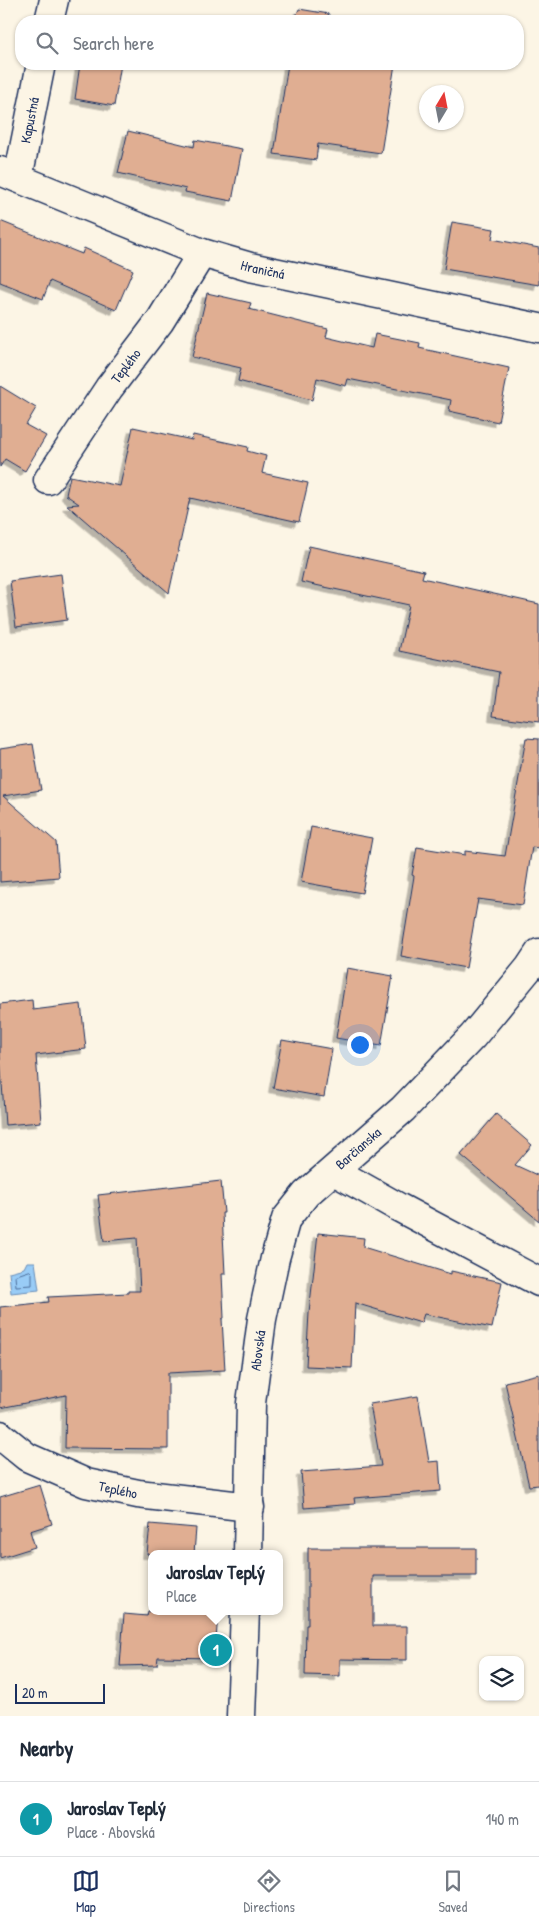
<!DOCTYPE html>
<html lang="en">
<head>
<meta charset="utf-8">
<style>
  body { margin:0; font-family:"Patrick Hand",sans-serif; background:#f2f2f3; color:#1f2937 }
  .controls { position:absolute; right:15px; bottom:15px; display:grid; overflow:hidden; border-radius:10px; box-shadow:0 1px 4px #0004 }
  .controls button { width:45px; height:45px; display:grid; place-items:center; padding:0; border:0; border-bottom:1px solid #e0e1e3; background:#fff; color:#1f2937; font:25px sans-serif }
  .compass { position:absolute; left:419px; top:85px; width:45px; height:45px; border-radius:50%; background:#fff; box-shadow:0 1px 4px #0004; rotate:10deg }
  .scale { position:absolute; left:15px; bottom:12px; width:90px; box-sizing:border-box; padding-left:5px; border:2px solid #1b2f5e; border-top:0; font-size:14px; line-height:18px; white-space:nowrap; color:#1b2f5e; -webkit-text-stroke:4px #fcf5e5; paint-order:stroke }
  .you { position:absolute; left:359px; top:1044px; width:18px; height:18px; margin:-12px; border:4px solid #fff; border-radius:50%; background:#1a73e8; box-shadow:0 0 0 8px #1a73e833 }
  .badge { display:grid; place-items:center; width:32px; height:32px; border-radius:50%; background:#1b2f5e; color:#fff; font-size:16px; font-weight:700 }
  .pin { position:absolute; translate:-50% -50%; border:2px solid #fff; box-shadow:0 1px 5px #0006 }
  .popup { position:absolute; left:148px; top:1550px; width:135px; height:65px; box-sizing:border-box; display:grid; place-content:center; border-radius:10px; background:#fff; filter:drop-shadow(0 1px 4px #0005); font-size:16px; white-space:nowrap; color:#747a83 }
  .popup b { font-size:19px; color:#1f2937 }
  .popup::after { content:''; position:absolute; left:50%; top:100%; margin-left:-10px; border:10px solid transparent; border-top-color:#fff }
  .list { margin:0; padding:0; list-style:none }
  h2 { display:flex; justify-content:space-between; align-items:center; height:65px; margin:0; padding:0 20px; font-size:21px }
  h2 small { font-size:16px; font-weight:400; color:#747a83 }
  .list li { display:grid; grid-template-columns:32px 1fr auto; gap:15px; align-items:center; box-sizing:border-box; height:75px; padding:0 20px; border-top:1px solid #e0e1e3 }
  .list b { display:block; font-size:19px; white-space:nowrap }
  .list p { margin:0; font-size:16px; white-space:nowrap; color:#747a83 }
  .list em { font-size:16px; font-style:normal; color:#747a83 }
  .icon { flex:none; width:28px; height:28px; fill:none; stroke:currentColor; stroke-width:2; stroke-linecap:round; stroke-linejoin:round }
  .map { position:relative; flex:none; width:539px; height:1716px; overflow:hidden }
  .search { position:absolute; background:#fff; box-shadow:0 1px 4px #0004; left:15px; right:15px; top:15px; height:55px; display:flex; align-items:center; gap:12px; box-sizing:border-box; padding:0 18px; border-radius:20px; color:#747a83; font-size:19px }
  .sheet { height:140px; background:#fff }
  nav { display:flex; justify-content:space-around; align-items:center; box-sizing:border-box; height:70px; border-top:1px solid #e0e1e3; background:#fff; font-size:14px; color:#747a83 }
  nav a { display:grid; justify-items:center; gap:2px }
  nav .on { color:#1b2f5e }
  .map>svg:first-child { display:block }
</style>
</head>
<body>
<div class="map">
<svg width="539" height="1716" viewBox="0 0 539 1716">
  <defs>
    <filter id="shadow"><feDropShadow dx="-4.5" dy="4.5" stdDeviation="0" flood-color="#0004"/></filter>
  </defs>
  <rect width="100%" height="100%" fill="#fcf5e5"/>
  <filter id="ink" filterUnits="userSpaceOnUse"><feTurbulence type="fractalNoise" baseFrequency=".02" numOctaves="2"/><feDisplacementMap in="SourceGraphic" scale="10" xChannelSelector="R" yChannelSelector="G"/><feConvolveMatrix kernelMatrix="1 2 1 2 8 2 1 2 1" color-interpolation-filters="sRGB"/></filter>
  <g filter="url(#ink)">
    <!-- water -->
    <polygon fill="#99ccf6" stroke="#678db9" points="27,1262 35,1262 39,1290 11,1293 9,1272 24,1268"/>
    <g fill="none" stroke-linecap="round" stroke-linejoin="round">
      <!-- shore -->
      <polygon stroke="#4d6e9b" stroke-width="1" points="30,1271 32,1273 32,1285 16,1286 15,1276"/>
    </g>
    <!-- building -->
    <g fill="#e0ae92" stroke="#1b2f5e" filter="url(#shadow)">
      <polygon points="299,9 329,14 328,18 352,21 294,21"/>
      <polygon points="80,64 121,64 114,106 75,99"/>
      <polygon points="288,64 395,64 381,153 318,144 316,160 274,154"/>
      <polygon points="128,131 194,147 195,140 242,149 232,201 185,192 186,189 118,173"/>
      <polygon points="0,221 82,254 84,248 133,270 116,310 50,281 43,299 0,282"/>
      <polygon points="452,222 494,229 492,239 539,248 539,285 444,269"/>
      <polygon points="207,293 251,303 249,309 328,329 326,337 372,348 375,334 420,343 419,348 509,368 498,422 449,411 451,400 348,379 346,386 317,378 312,400 238,381 241,368 192,357"/>
      <polygon points="0,386 36,408 26,425 46,436 25,471 5,459 0,467"/>
      <polygon points="133,427 192,440 193,435 248,447 247,451 266,456 262,473 308,483 299,522 190,498 169,593 67,505 79,504 66,495 70,476 120,486"/>
      <polygon points="309,546 424,571 422,578 539,604 539,722 493,716 499,672 399,651 409,605 301,582"/>
      <polygon points="61,574 67,620 16,627 10,581"/>
      <polygon points="526,738 539,739 539,848 532,847 523,905 478,899 466,968 401,956 414,876 412,875 417,847 465,855 465,851 505,856"/>
      <polygon points="33,744 41,790 3,796 56,842 59,877 0,882 0,749"/>
      <polygon points="311,827 372,838 362,893 301,882"/>
      <polygon points="347,968 393,976 381,1046 336,1038"/>
      <polygon points="32,1000 33,1010 81,1004 86,1049 36,1055 41,1122 5,1125 0,1056 0,1004"/>
      <polygon points="282,1040 332,1049 324,1097 273,1088"/>
      <polygon points="496,1114 532,1145 515,1165 539,1176 539,1221 461,1155"/>
      <polygon points="221,1181 224,1213 222,1213 225,1274 222,1274 224,1318 222,1319 225,1370 168,1373 168,1449 65,1448 66,1395 0,1408 0,1307 49,1302 48,1297 128,1293 128,1291 140,1291 137,1238 104,1241 98,1195"/>
      <polygon points="318,1233 364,1238 363,1247 451,1274 451,1271 502,1282 492,1328 424,1314 421,1323 355,1303 352,1368 306,1366 309,1313"/>
      <polygon points="539,1374 539,1485 529,1486 505,1382"/>
      <polygon points="418,1396 429,1462 439,1461 441,1491 354,1498 355,1504 304,1508 301,1472 381,1466 370,1404"/>
      <polygon points="40,1485 52,1524 30,1531 35,1547 0,1558 0,1497"/>
      <polygon points="150,1524 196,1528 194,1554 147,1554"/>
      <polygon points="308,1548 476,1548 476,1576 373,1576 373,1626 407,1626 407,1660 340,1659 340,1676 305,1675 306,1625 308,1625"/>
      <polygon points="148,1611 218,1611 215,1658 158,1657 157,1665 120,1666 124,1614 147,1616"/>
    </g>
    <g fill="none" stroke-linecap="round" stroke-linejoin="round">
      <!-- minor casing -->
      <g stroke="#1b2f5e" stroke-width="31">
        <g id="minor">
          <polyline points="49,21 54,0"/>
          <path id="s1" d="M0 171 202 253 250 267 539 328"/>
          <path id="s2" d="M18 178 41 64"/>
          <path id="s3" d="M48 480 109 388 160 321 202 253"/>
          <polyline points="334,1171 398,1207 539,1282"/>
          <path id="s4" d="M0 1435 27 1457 86 1483 138 1494 250 1507"/>
          <path id="s5" d="M248 1554 251 1403 262 1319 275 1258 286 1219 306 1194 403 1109 473 1036 529 968 539 953"/>
          <polyline points="241,1716 245,1611"/>
        </g>
      </g>
      <!-- minor -->
      <use href="#minor" stroke="#fcf5e5" stroke-width="28"/>
    </g>
  </g>
  <g text-anchor="middle" stroke-width="4.5" stroke-linejoin="round" paint-order="stroke">
    <!-- street labels -->
    <g font-size="14" fill="#1b2f5e" stroke="#fcf5e5">
      <text dy="5" stroke="none"><textPath href="#s2" startOffset="59">Kapustná</textPath></text>
      <text dy="5" stroke="none"><textPath href="#s1" startOffset="281">Hraničná</textPath></text>
      <text dy="5" stroke="none"><textPath href="#s3" startOffset="138">Teplého</textPath></text>
      <text dy="5" stroke="none"><textPath href="#s5" startOffset="440">Barčianska</textPath></text>
      <text dy="5" stroke="none"><textPath href="#s5" startOffset="204">Abovská</textPath></text>
      <text dy="5" stroke="none"><textPath href="#s4" startOffset="132">Teplého</textPath></text>
    </g>
  </g>
</svg>
<div class="controls">
<button><svg class="icon" aria-label="layers" viewBox="0 0 24 24"><path d="M12 4l9 5-9 5-9-5zM3 14l9 5 9-5"/></svg></button>
</div>
<svg class="compass" viewBox="-18 -18 36 36"><path d="M0-13l5 13h-10z" fill="#e53935"/><path d="M0 13l5-13h-10z" fill="#747a83"/></svg>
<div class="scale">20 m</div>
<div class="you"></div>
<div class="pin badge" style="left:216px;top:1650px;background:#0f9aa8">1</div>
<div class="popup"><b>Jaroslav Teplý</b>Place</div>
<div class="search"><svg class="icon" aria-label="search" viewBox="0 0 24 24"><circle cx="10" cy="10" r="6"/><path d="M15 15l6 6"/></svg>Search here</div>
</div>
<section class="sheet">
<h2>Nearby<small></small></h2>
<ul class="list">
<li><span class="badge" style="background:#0f9aa8">1</span><div><b>Jaroslav Teplý</b><p>Place · Abovská</p></div><em>140 m</em></li>
</ul>
</section>
<nav>
<a class="on"><svg class="icon" aria-label="map" viewBox="0 0 24 24"><path d="M3 6l6-2 6 2 6-2v14l-6 2-6-2-6 2zM9 4v14M15 6v14"/></svg>Map</a>
<a><svg class="icon" aria-label="directions" viewBox="0 0 24 24"><path d="M12 3l9 9-9 9-9-9zM9 14v-3h6M13 9l2 2-2 2"/></svg>Directions</a>
<a><svg class="icon" aria-label="saved" viewBox="0 0 24 24"><path d="M7 4h10v16l-5-4-5 4z"/></svg>Saved</a>
</nav>
</body>
</html>
